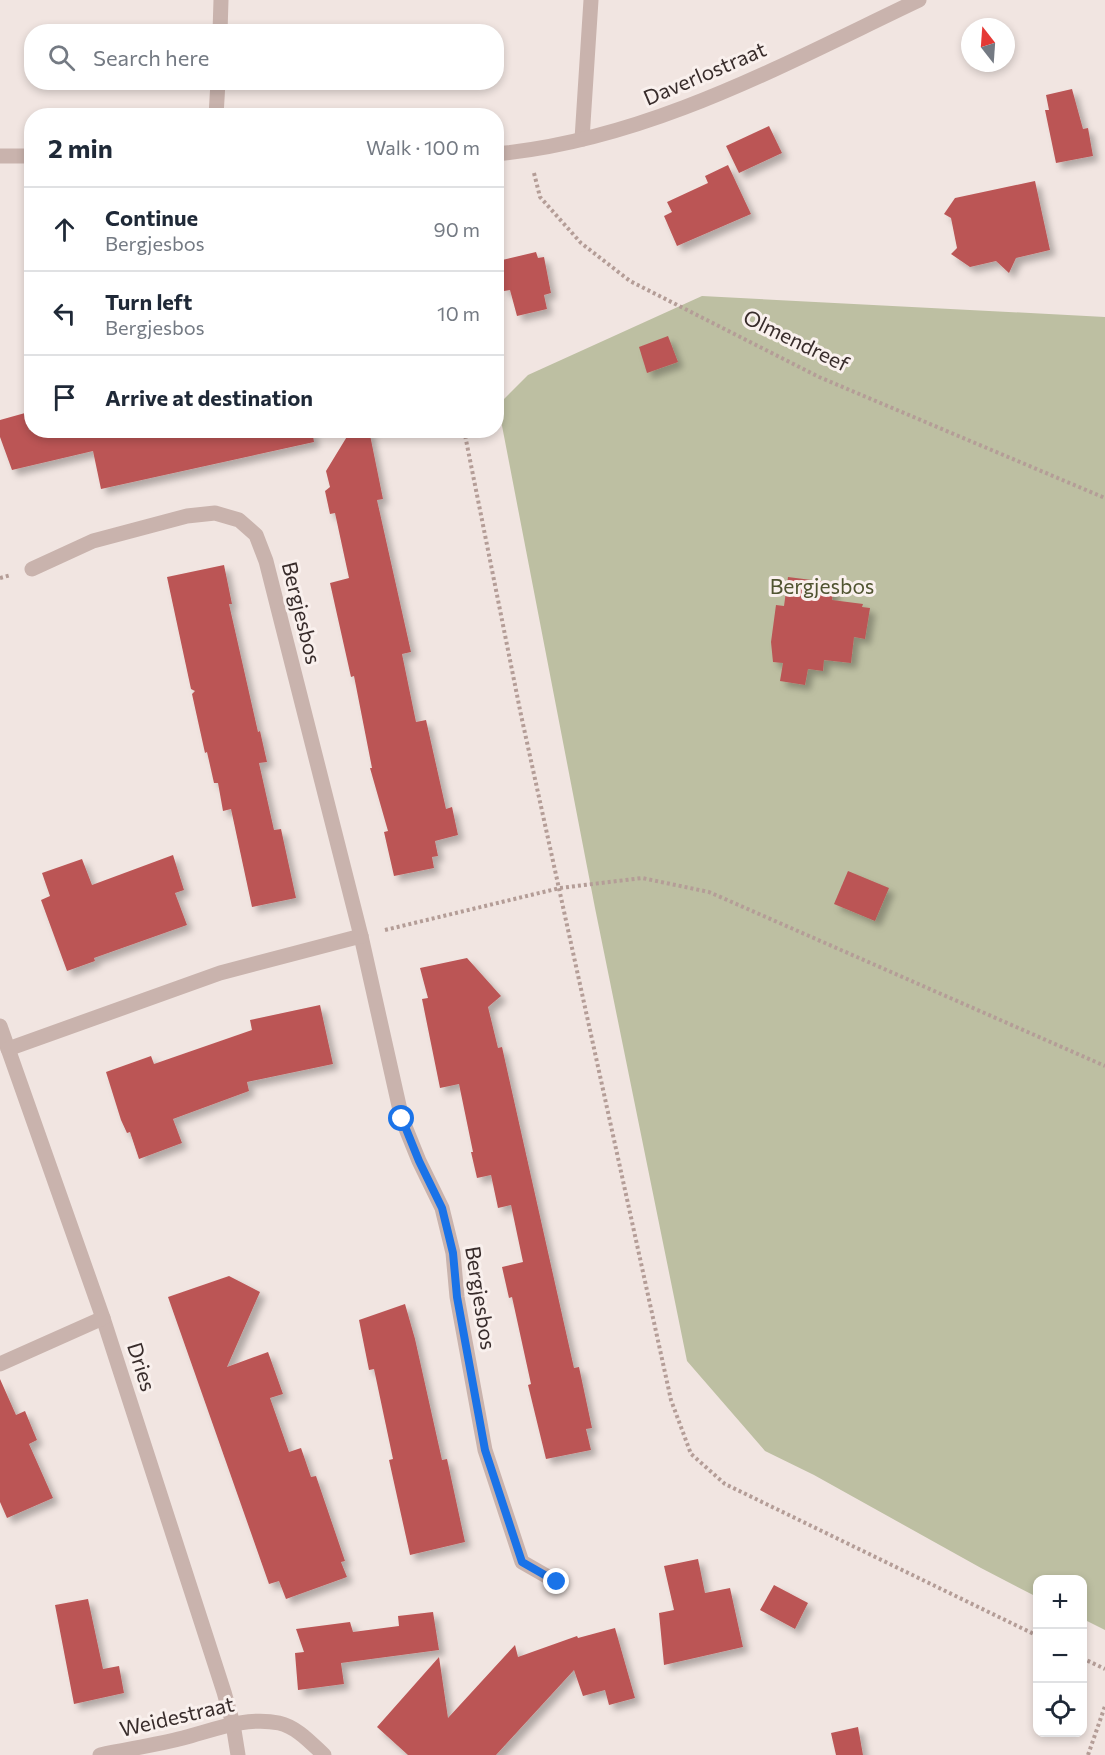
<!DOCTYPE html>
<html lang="en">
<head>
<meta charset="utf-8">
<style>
  body { margin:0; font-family:Commissioner,sans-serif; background:#f6f6f7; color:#1f2937 }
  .controls { position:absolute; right:18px; bottom:18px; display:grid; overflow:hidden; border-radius:12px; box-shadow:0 3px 9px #0003 }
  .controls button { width:54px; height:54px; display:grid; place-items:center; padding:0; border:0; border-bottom:2px solid #e0e1e3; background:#fff; color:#1f2937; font:30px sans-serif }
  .compass { position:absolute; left:961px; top:18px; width:54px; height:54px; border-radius:50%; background:#fff; box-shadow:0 3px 9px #0003; rotate:343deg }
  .stop { position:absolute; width:18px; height:18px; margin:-14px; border:4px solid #1a73e8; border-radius:50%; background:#fff }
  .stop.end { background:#1a73e8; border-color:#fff; box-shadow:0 2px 6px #0008 }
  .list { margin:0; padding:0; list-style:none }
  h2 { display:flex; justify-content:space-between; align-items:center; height:78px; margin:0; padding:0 24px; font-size:26px }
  h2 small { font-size:20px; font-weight:400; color:#747a83 }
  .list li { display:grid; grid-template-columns:39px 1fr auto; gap:18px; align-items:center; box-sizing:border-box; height:84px; padding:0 24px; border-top:2px solid #e0e1e3 }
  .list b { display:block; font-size:22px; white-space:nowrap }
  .list p { margin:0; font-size:20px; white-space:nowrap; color:#747a83 }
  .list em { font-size:20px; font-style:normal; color:#747a83 }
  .icon { flex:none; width:33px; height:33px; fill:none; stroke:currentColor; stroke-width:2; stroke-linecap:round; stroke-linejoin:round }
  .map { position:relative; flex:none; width:1105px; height:1755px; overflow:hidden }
  .search { position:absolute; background:#fff; box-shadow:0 3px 9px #0003; left:24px; top:24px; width:480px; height:66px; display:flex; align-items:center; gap:15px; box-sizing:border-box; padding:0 21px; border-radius:24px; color:#747a83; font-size:22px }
  .panel { position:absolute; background:#fff; box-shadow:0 3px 9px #0003; left:24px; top:108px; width:480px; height:330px; border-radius:24px }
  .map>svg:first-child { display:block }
</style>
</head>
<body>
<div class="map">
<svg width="1105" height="1755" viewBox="0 0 1105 1755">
  <defs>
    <filter id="shadow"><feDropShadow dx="5.5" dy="5.5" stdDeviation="3" flood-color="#0004"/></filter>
  </defs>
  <rect width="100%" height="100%" fill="#f1e5e1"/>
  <!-- green -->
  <polygon fill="#bdbfa2" points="702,296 1105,317 1105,1630 1083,1619 1082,1580 1038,1580 1037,1597 981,1568 814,1475 765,1451 687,1361 595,908 498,405 528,375"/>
  <!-- building -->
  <g fill="#b55" filter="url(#shadow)">
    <polygon points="1072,89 1083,129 1088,128 1093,156 1056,163 1045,110 1049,110 1046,95"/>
    <polygon points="769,126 782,153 739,173 726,146"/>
    <polygon points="728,165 751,214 677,246 664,216 672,212 667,202 708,183 705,176"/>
    <polygon points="1035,181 1050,250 1016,258 1009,273 996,261 970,267 951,254 957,248 951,218 944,214 955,198"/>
    <polygon points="536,252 538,258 544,257 551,293 544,295 547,309 517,316 510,290 504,291 498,261"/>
    <polygon points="668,336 678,362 647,373 639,347"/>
    <polygon points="25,413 29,430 312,430 314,442 101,489 93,451 12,470 0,437 0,420"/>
    <polygon points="351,430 369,430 383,499 377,500 411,652 402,654 416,722 426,720 446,809 452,807 458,835 435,841 438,856 432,857 434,868 394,876 384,832 388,831 370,768 372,768 354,676 351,677 330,583 349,578 335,513 330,514 325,491 330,487 326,471"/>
    <polygon points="224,565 232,604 229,604 258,732 260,731 267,762 259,763 274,830 281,829 296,898 252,907 231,809 223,811 218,783 214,783 207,752 205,753 192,694 195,691 191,689 167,577"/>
    <polygon points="788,577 835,583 832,600 863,604 862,607 870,608 865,639 854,637 851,663 824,660 823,671 808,669 805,685 780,681 783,663 773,662 771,642 776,605 784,606"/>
    <polygon points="173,855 184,890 175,893 187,925 94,958 95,961 67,971 41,900 50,896 42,873 82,859 92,885"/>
    <polygon points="848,871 889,888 875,921 834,904"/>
    <polygon points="467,958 501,996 488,1007 498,1048 502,1047 574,1368 579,1367 592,1428 586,1429 591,1450 546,1459 528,1385 531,1384 512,1297 509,1298 502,1267 523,1262 511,1205 498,1208 491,1175 477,1178 471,1152 473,1152 459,1084 440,1088 422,999 428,998 420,968"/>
    <polygon points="320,1005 333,1064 247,1082 249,1091 173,1119 182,1143 139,1159 130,1132 127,1133 121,1120 106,1072 151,1056 154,1064 252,1030 250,1020"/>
    <polygon points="229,1276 260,1292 227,1367 268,1352 283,1394 270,1398 289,1452 301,1448 311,1477 316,1476 345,1561 341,1562 347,1577 286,1599 279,1581 269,1584 168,1297"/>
    <polygon points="405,1304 415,1339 442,1460 447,1459 465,1542 410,1555 389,1460 393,1459 374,1369 369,1370 359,1320"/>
    <polygon points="0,1379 16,1415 25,1411 37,1440 29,1444 53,1498 7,1518 0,1502"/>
    <polygon points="698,1559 705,1593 730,1588 743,1647 664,1665 659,1613 674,1610 664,1566"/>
    <polygon points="774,1585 808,1603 795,1629 760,1610"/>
    <polygon points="88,1599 103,1669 119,1666 124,1693 74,1704 55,1605"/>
    <polygon points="433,1612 439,1650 341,1663 344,1684 298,1690 295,1653 304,1652 296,1629 350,1622 353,1632 399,1626 398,1616"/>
    <polygon points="615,1628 635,1698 609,1705 605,1690 583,1696 574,1670 496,1755 408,1755 377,1727 439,1657 448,1718 515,1645 518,1657 577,1636 578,1638"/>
    <polygon points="858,1727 863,1755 836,1755 831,1733"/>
  </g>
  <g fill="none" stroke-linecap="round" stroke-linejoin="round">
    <!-- path -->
    <g stroke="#b49d97" stroke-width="4" stroke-dasharray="3 3" stroke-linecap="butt">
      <polyline points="534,173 540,197 581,243 630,281 819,377 1105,498"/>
      <polyline points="464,430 521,715 671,1400 691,1454 725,1484 1038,1636"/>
      <polyline points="0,578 11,575"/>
      <polyline points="385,930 560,888 642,878 709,892 1105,1066"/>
      <polyline points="1082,1658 1105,1669"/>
      <polyline points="1088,1755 1105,1706"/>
    </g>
    <!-- minor -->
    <g stroke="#c9b3ad" stroke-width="15">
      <polyline points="220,32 221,0"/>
      <polyline points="216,116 218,82"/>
      <polyline points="582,139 591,0"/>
      <path d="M496 154C648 140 784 64 919 0"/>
      <polyline points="0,156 32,156"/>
      <polyline points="32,569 93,541 187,516 215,513 239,520 256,535 266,561 361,936 402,1119 419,1161 442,1208 453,1253 457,1297 485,1450 522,1562 557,1582"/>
      <polyline points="0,1026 103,1318 224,1692 233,1724 238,1755"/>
      <polyline points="8,1049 220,973 361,936"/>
      <polyline points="0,1364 103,1318"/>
      <path d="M100 1755C128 1749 156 1745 183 1738 214 1730 246 1716 279 1723 297 1727 311 1743 324 1755"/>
    </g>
  </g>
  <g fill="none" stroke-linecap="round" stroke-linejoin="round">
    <!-- route -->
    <polyline stroke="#1a73e8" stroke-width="8" points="402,1119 419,1161 442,1208 453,1253 457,1297 485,1450 522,1562 557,1582"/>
  </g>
  <g text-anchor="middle" stroke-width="6" stroke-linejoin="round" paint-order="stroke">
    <!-- street labels -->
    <g font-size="21" fill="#382c2b" stroke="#f9f0ed">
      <text transform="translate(705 74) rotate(-23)" y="7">Daverlostraat</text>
      <text transform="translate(796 341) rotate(26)" y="7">Olmendreef</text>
      <text transform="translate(301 613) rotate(76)" y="7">Bergjesbos</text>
      <text transform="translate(480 1298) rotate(81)" y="7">Bergjesbos</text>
      <text transform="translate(141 1367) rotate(72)" y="7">Dries</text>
      <text transform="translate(177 1717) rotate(-13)" y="7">Weidestraat</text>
    </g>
    <!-- park labels -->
    <g font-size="21" fill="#505431" stroke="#f9f0ed">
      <text x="822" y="594">Bergjesbos</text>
    </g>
  </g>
</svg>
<div class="controls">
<button>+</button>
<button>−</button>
<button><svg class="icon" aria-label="locate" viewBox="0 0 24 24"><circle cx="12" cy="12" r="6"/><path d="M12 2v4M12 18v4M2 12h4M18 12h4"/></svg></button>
</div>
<svg class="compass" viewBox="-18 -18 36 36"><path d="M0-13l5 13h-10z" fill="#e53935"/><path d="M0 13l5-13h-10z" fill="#747a83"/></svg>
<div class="stop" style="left:402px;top:1119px"></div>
<div class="stop end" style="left:557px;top:1582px"></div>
<div class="search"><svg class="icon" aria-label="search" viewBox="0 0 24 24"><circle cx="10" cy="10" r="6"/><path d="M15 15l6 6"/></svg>Search here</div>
<section class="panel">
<h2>2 min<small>Walk · 100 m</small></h2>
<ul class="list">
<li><svg class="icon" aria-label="ahead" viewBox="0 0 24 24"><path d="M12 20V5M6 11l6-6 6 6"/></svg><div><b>Continue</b><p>Bergjesbos</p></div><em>90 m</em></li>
<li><svg class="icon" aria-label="left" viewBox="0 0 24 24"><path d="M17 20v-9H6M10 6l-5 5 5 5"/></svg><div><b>Turn left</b><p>Bergjesbos</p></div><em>10 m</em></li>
<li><svg class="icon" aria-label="arrive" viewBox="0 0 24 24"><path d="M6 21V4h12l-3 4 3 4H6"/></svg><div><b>Arrive at destination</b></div></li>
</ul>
</section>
</div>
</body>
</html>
